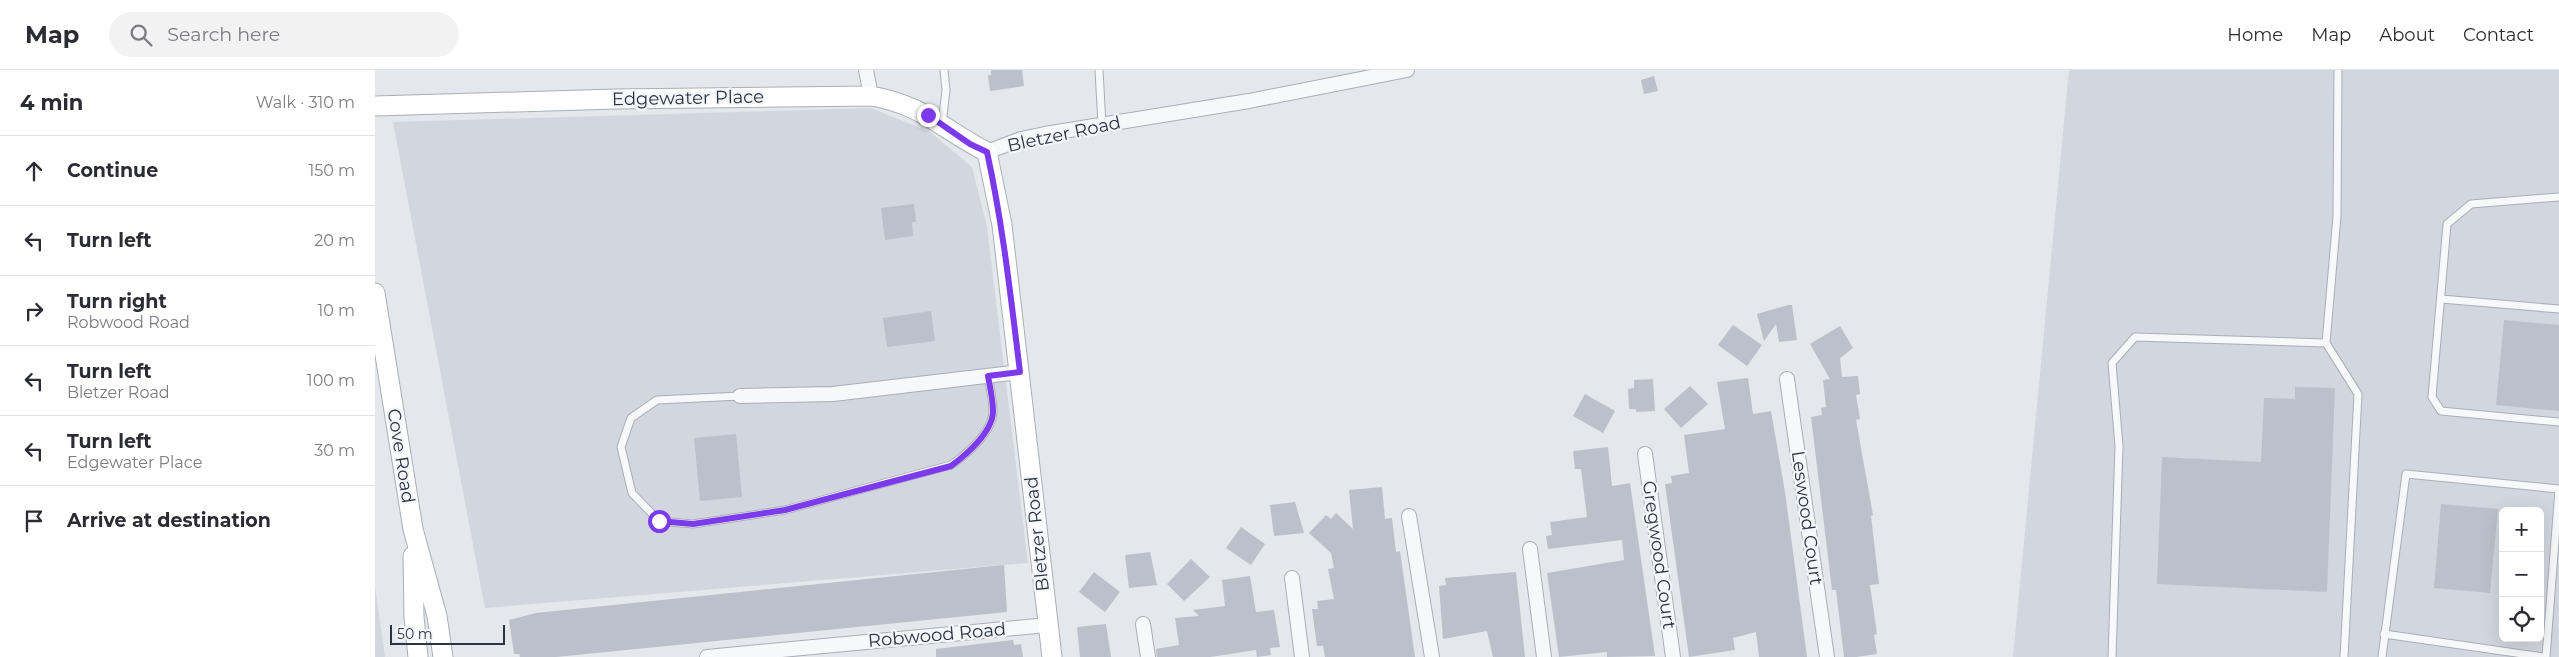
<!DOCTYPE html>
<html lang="en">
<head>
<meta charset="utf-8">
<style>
  body { margin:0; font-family:Montserrat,sans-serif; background:#f2f2f3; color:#2b2b33 }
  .controls { position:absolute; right:15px; bottom:15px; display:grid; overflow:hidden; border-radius:8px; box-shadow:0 5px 20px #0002 }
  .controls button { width:45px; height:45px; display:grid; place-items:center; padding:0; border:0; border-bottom:1px solid #e1e1e2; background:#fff; color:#2b2b33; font:25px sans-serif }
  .scale { position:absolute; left:15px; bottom:12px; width:115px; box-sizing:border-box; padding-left:5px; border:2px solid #2b3445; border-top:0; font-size:14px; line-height:18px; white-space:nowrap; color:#2b3445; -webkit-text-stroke:4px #f4f6f9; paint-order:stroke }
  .stop { position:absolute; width:15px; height:15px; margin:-11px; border:4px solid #7c3aed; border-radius:50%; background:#fff }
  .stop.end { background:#7c3aed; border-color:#fff; box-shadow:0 1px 5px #0008 }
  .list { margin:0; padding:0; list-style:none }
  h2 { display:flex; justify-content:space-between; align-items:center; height:65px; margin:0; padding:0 20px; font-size:21px }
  h2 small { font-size:16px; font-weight:400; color:#7c7c81 }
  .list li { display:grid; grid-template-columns:32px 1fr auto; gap:15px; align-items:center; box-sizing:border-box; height:70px; padding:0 20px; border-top:1px solid #e1e1e2 }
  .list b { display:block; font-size:19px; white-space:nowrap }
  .list p { margin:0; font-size:16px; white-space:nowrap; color:#7c7c81 }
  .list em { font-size:16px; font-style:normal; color:#7c7c81 }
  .icon { flex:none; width:28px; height:28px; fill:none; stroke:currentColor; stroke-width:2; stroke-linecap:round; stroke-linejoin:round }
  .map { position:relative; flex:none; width:2184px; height:587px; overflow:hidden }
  header { display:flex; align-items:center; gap:30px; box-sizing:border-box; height:70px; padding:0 25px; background:#fff; border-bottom:1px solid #e1e1e2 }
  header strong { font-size:24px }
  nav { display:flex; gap:28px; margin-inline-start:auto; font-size:18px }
  .search { width:350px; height:45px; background:#f2f2f3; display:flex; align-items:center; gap:12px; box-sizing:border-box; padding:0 18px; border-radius:28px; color:#7c7c81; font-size:19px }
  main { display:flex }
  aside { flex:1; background:#fff }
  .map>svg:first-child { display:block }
</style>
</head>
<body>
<header>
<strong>Map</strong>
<div class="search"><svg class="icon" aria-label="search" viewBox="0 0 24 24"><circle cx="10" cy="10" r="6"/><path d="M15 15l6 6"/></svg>Search here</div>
<nav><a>Home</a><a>Map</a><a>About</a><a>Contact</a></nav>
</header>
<main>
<aside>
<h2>4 min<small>Walk · 310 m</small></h2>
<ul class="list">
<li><svg class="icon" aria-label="ahead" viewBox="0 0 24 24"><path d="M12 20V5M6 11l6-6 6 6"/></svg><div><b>Continue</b></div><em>150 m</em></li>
<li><svg class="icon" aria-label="left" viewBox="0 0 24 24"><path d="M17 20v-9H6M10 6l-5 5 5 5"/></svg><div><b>Turn left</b></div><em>20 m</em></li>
<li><svg class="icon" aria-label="right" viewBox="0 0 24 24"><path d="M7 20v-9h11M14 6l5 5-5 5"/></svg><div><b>Turn right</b><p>Robwood Road</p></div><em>10 m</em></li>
<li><svg class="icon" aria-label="left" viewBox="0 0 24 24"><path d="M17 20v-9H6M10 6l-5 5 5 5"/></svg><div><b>Turn left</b><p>Bletzer Road</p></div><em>100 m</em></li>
<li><svg class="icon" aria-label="left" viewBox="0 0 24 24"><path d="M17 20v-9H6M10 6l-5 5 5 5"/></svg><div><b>Turn left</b><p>Edgewater Place</p></div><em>30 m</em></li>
<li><svg class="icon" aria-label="arrive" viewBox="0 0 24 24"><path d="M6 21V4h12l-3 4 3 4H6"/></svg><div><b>Arrive at destination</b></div></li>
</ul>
</aside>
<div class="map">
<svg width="2184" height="587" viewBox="0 0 2184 587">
  <rect width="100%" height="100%" fill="#e4e7ec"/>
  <!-- built -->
  <g fill="#d2d6de" fill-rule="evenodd">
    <path d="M1694 0H2184V587H1638ZM2128 441H2165V568H2128Z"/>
    <polygon points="496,38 555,62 597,97 612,157 653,493 110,538 18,52"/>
    <polygon points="0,516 10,587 0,587"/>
  </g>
  <!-- building -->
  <g fill="#bbc0ca">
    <polygon points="616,0 647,0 649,16 615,21 613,5 616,5"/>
    <polygon points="1279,6 1283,21 1269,24 1266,10"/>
    <polygon points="539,134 541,152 537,152 538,166 510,170 506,138"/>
    <polygon points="1413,235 1417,235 1422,270 1404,272 1401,254 1389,271 1382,244"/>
    <polygon points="556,241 560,271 512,277 508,248"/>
    <polygon points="2129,250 2184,255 2184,341 2121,335"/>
    <polygon points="1358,255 1387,275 1372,296 1343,275"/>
    <polygon points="1465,256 1478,278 1465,288 1467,307 1483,306 1485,324 1481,325 1485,349 1481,350 1498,445 1496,446 1504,514 1495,515 1502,564 1499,565 1502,584 1481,587 1469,587 1461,520 1457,520 1436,347 1447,345 1446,338 1451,337 1448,310 1455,309 1435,274"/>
    <polygon points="1373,308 1378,344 1396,341 1410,422 1432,587 1384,587 1381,562 1358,568 1360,580 1314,587 1290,414 1297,413 1296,406 1314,403 1309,365 1350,359 1342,312"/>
    <polygon points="1278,309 1280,341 1261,342 1261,339 1254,339 1253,319 1259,318 1259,310"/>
    <polygon points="1315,316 1333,334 1306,358 1289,339"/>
    <polygon points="1920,317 1960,318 1952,522 1782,514 1787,387 1886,392 1889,328 1920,329"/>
    <polygon points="1210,324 1240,341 1228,363 1198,346"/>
    <polygon points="361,364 367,427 325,431 319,368"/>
    <polygon points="1233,377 1237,416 1255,413 1280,586 1232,587 1232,582 1184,587 1172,503 1249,490 1247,470 1173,479 1171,466 1177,465 1175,452 1212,447 1206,399 1200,399 1198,381"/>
    <polygon points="1007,417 1010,449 1017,448 1021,482 1025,481 1040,587 950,587 948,576 942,576 937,539 943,539 942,531 959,529 953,499 959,498 956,483 934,463 951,445 956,449 961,443 978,459 974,420"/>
    <polygon points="920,432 929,463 899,466 895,435"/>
    <polygon points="2066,434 2123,439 2115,523 2059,518"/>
    <polygon points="866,457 890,474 876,495 851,478"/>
    <polygon points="775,482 782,515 754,518 750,485"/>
    <polygon points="816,489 835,507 809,531 792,514"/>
    <polygon points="629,495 632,542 181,587 145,587 144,584 139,584 134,550 161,543"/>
    <polygon points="719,502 745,522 730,542 704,522"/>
    <polygon points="1141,502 1150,587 1118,587 1112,561 1068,569 1064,516 1071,515 1070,508"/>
    <polygon points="875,506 881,542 899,540 905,577 895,578 896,585 882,587 881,580 835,587 782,587 781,579 804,575 800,548 824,546 818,540 850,536 847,510"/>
    <polygon points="731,554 736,587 705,587 702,557"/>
    <polygon points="638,570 639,575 646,574 648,587 561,587 561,579"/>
  </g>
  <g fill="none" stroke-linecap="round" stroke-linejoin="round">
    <!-- lane casing -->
    <g stroke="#a9aeb7" stroke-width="9">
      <g id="lane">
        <polyline points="724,0 727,55"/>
        <polyline points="1963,0 1962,146 1951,273 1983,324 1969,587"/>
        <polyline points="567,54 571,20 569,0"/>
        <polyline points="2184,127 2096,134 2072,154 2057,327 2066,341 2184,352"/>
        <polyline points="2066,229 2184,239"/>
        <path d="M365 326 282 330 256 348 246 377 257 423 284 451 318 454 410 440 576 395C591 385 618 362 618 341 618 330 615 317 613 306"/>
        <polyline points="2009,564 2169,587"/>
        <polyline points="1737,587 1744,376 1737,293 1760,267 1951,273"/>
        <polyline points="2007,587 2031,404 2184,419 2171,587"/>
      </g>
    </g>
    <!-- street casing -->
    <g stroke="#a9aeb7" stroke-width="16">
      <g id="street">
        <polyline points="491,0 496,26"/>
        <polyline points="612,82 646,69 670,64 874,31 1032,0"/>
        <polyline points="1412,309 1452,587"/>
        <polyline points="365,326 458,324 645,302"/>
        <polyline points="1270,384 1298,587"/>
        <polyline points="1034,446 1057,587"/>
        <polyline points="1155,479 1169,587"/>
        <polyline points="917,508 927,587"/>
        <polyline points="768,554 773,587"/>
        <polyline points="332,587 672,555"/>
      </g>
    </g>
    <!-- secondary casing -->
    <g stroke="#a9aeb7" stroke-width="21">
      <g id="secondary">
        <path d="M0 36 241 29 496 26C549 35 568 60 612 82L627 155 677 587"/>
        <polyline points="0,223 38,459 62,546 68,587"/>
        <polyline points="38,486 39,547 43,587"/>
      </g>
    </g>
    <!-- lane -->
    <use href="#lane" stroke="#f7f8fa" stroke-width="7"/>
    <!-- street -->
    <use href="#street" stroke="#f7f8fa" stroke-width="14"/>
    <!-- secondary -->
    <use href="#secondary" stroke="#fff" stroke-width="19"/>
  </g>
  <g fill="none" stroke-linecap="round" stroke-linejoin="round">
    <!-- route -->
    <path stroke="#7c3aed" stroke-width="6" d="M284 451 318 454 410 440 576 396C591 385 618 362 618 341 618 330 615 317 613 306L645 302C636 229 628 155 612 82L595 74 553 45"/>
  </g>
  <g text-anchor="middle" stroke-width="4.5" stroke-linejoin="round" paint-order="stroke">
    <!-- street labels -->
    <g font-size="18" fill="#2b3445" stroke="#f4f6f9">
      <text transform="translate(313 28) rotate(-1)" y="6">Edgewater Place</text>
      <text transform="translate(689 64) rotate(-12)" y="6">Bletzer Road</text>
      <text transform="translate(26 386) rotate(81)" y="6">Cove Road</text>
      <text transform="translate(1432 448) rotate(82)" y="6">Leswood Court</text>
      <text transform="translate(662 464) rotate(-96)" y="6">Bletzer Road</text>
      <text transform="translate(1284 485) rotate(82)" y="6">Gregwood Court</text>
      <text transform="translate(562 565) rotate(-5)" y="6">Robwood Road</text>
    </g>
  </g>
</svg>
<div class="controls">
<button>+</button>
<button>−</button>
<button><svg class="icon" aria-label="locate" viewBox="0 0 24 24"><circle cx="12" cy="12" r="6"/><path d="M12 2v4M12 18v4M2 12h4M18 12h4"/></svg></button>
</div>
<div class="scale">50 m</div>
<div class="stop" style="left:284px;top:451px"></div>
<div class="stop end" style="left:553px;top:45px"></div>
</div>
</main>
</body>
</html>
